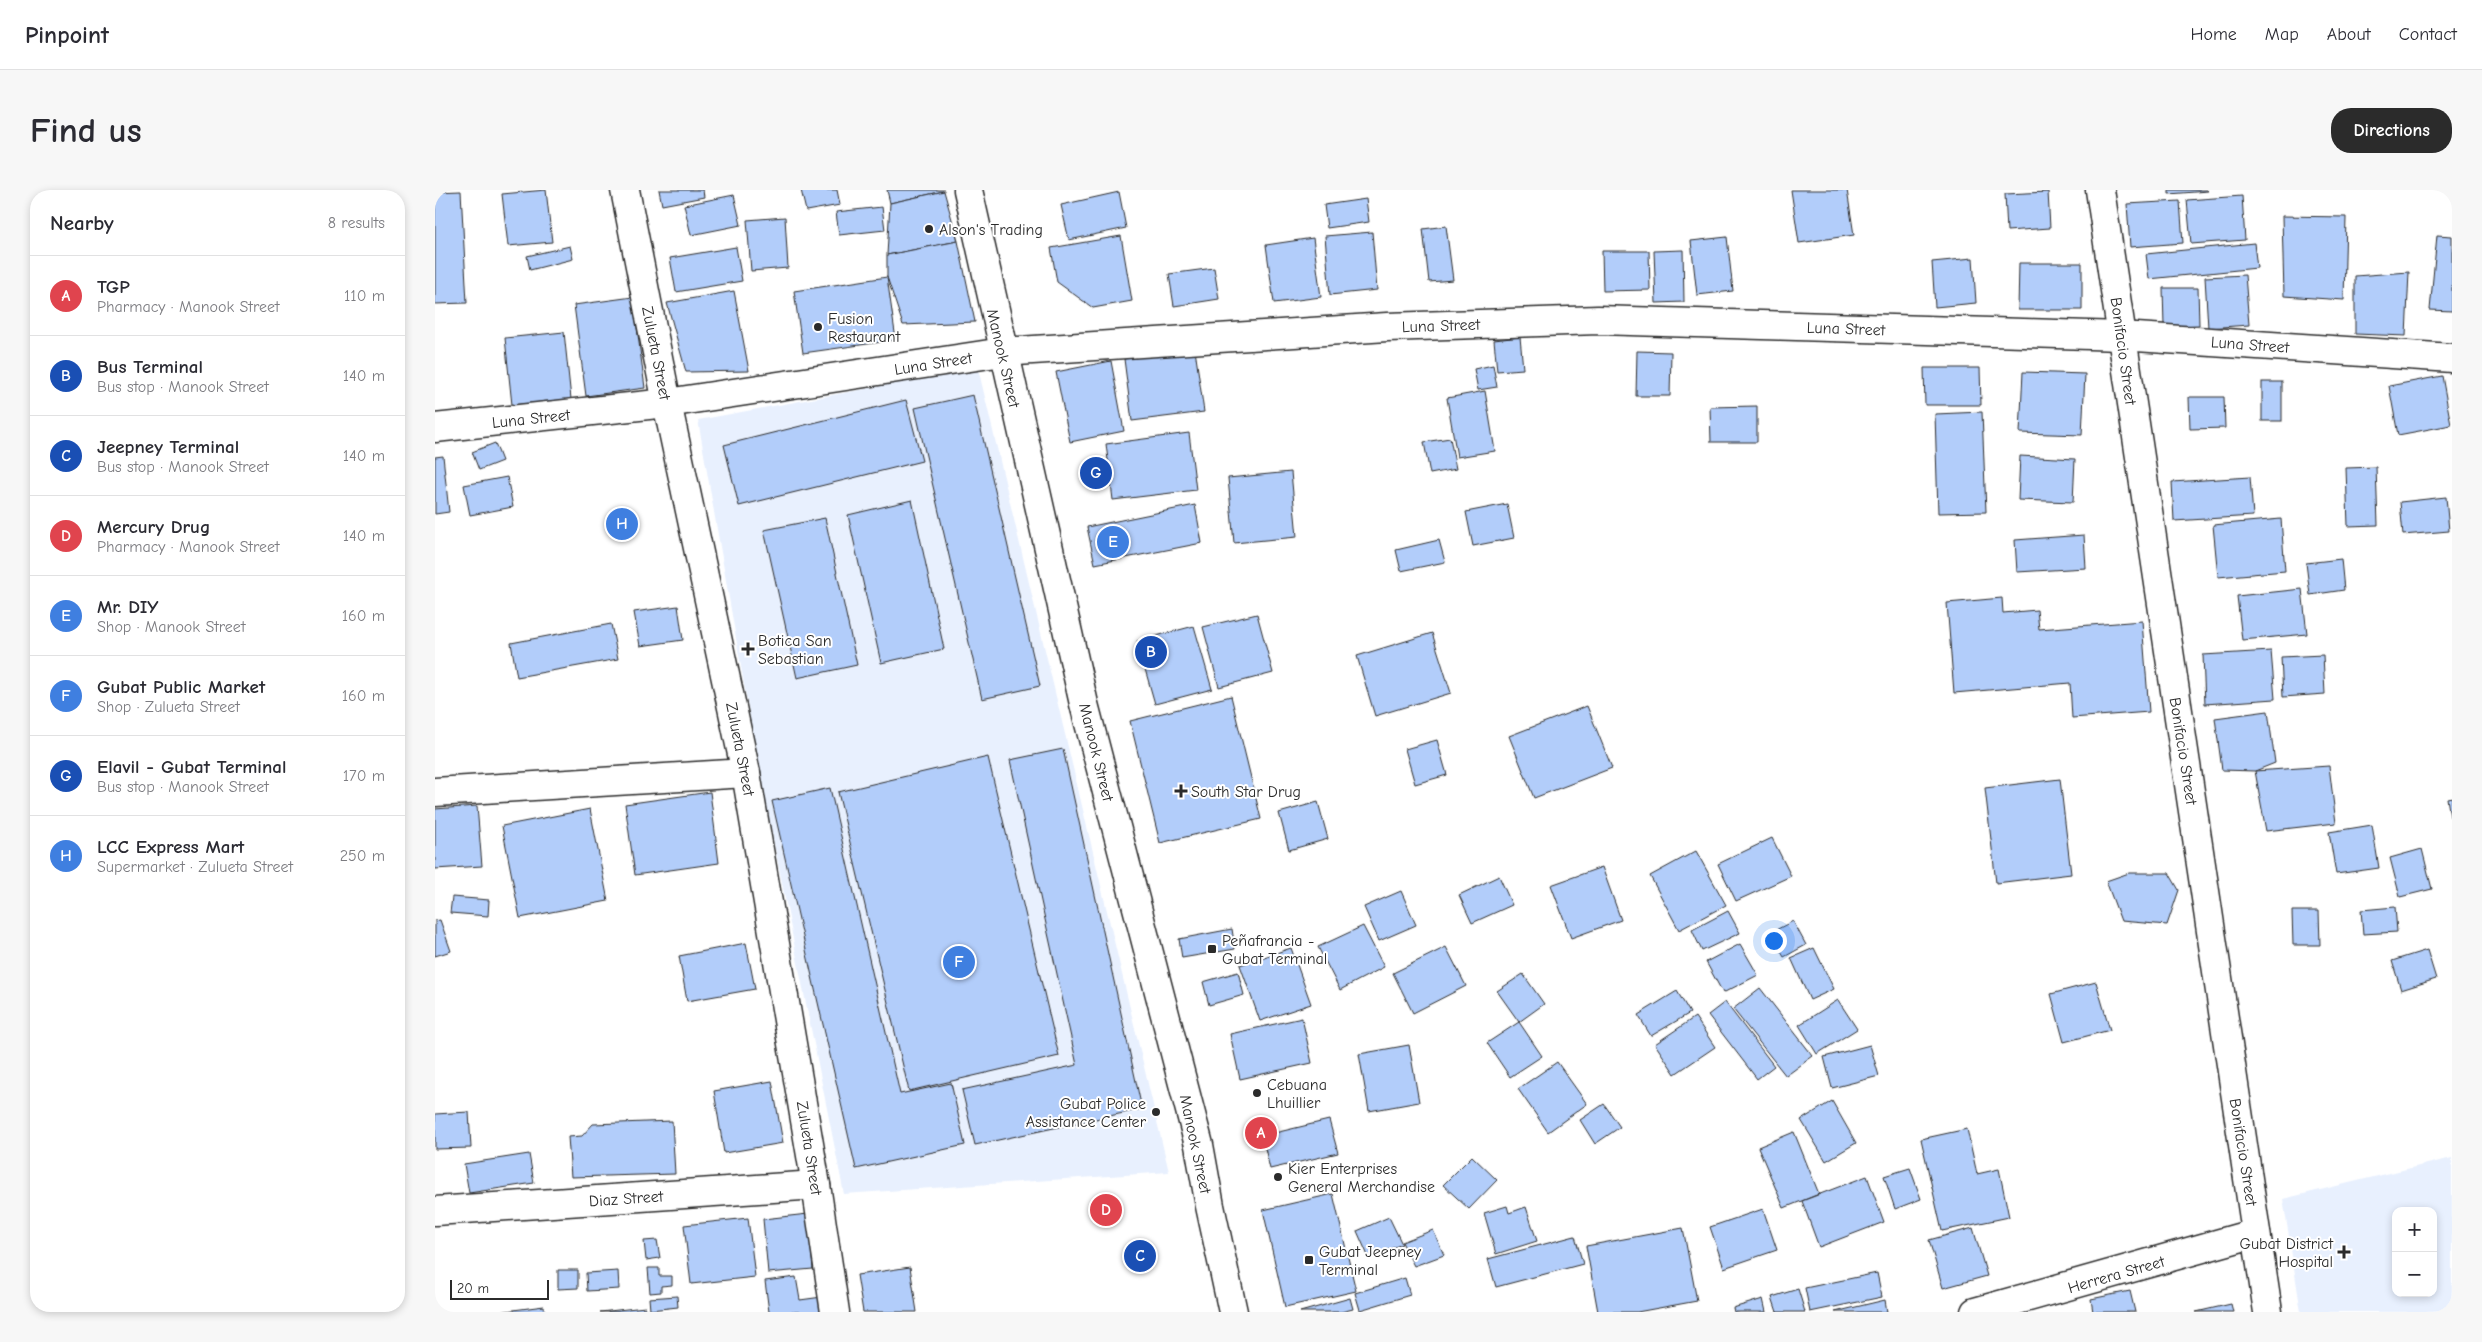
<!DOCTYPE html>
<html lang="en">
<head>
<meta charset="utf-8">
<style>
  body { margin:0; font-family:"Comic Neue",sans-serif; background:#f7f7f7; color:#2b2b33 }
  .controls { position:absolute; right:15px; bottom:15px; display:grid; overflow:hidden; border-radius:10px; box-shadow:0 2px 8px #0003 }
  .controls button { width:45px; height:45px; display:grid; place-items:center; padding:0; border:0; border-bottom:1px solid #e1e1e2; background:#fff; color:#2b2b33; font:25px sans-serif }
  .scale { position:absolute; left:15px; bottom:12px; width:99px; box-sizing:border-box; padding-left:5px; border:2px solid #2b2b2b; border-top:0; font-size:14px; line-height:18px; white-space:nowrap; color:#2b2b2b; -webkit-text-stroke:4px #fff; paint-order:stroke }
  .you { position:absolute; left:1338px; top:750px; width:18px; height:18px; margin:-12px; border:4px solid #fff; border-radius:50%; background:#1a73e8; box-shadow:0 0 0 8px #1a73e833 }
  .badge { display:grid; place-items:center; width:32px; height:32px; border-radius:50%; background:#2b2b2b; color:#fff; font-size:16px; font-weight:700 }
  .pin { position:absolute; translate:-50% -50%; border:2px solid #fff; box-shadow:0 1px 5px #0006 }
  .list { margin:0; padding:0; list-style:none }
  h2 { display:flex; justify-content:space-between; align-items:center; height:65px; margin:0; padding:0 20px; font-size:21px }
  h2 small { font-size:16px; font-weight:400; color:#7c7c81 }
  .list li { display:grid; grid-template-columns:32px 1fr auto; gap:15px; align-items:center; box-sizing:border-box; height:80px; padding:0 20px; border-top:1px solid #e1e1e2 }
  .list b { display:block; font-size:19px; white-space:nowrap }
  .list p { margin:0; font-size:16px; white-space:nowrap; color:#7c7c81 }
  .list em { font-size:16px; font-style:normal; color:#7c7c81 }
  .map { position:relative; flex:none; width:2017px; height:1122px; overflow:hidden; border-radius:20px }
  header { display:flex; align-items:center; gap:30px; box-sizing:border-box; height:70px; padding:0 25px; background:#fff; border-bottom:1px solid #e1e1e2 }
  header strong { font-size:24px }
  nav { display:flex; gap:28px; margin-inline-start:auto; font-size:18px }
  .intro { display:flex; align-items:center; justify-content:space-between; box-sizing:border-box; height:120px; padding:0 30px }
  h1 { margin:0; font-size:35px }
  .button { padding:12px 22px; border-radius:20px; background:#2b2b2b; color:#fff; font-size:18px; font-weight:700 }
  main { display:flex; gap:30px; padding:0 30px }
  aside { flex:1; background:#fff; border-radius:20px; box-shadow:0 2px 8px #0003 }
  .map>svg:first-child { display:block }
</style>
</head>
<body>
<header>
<strong>Pinpoint</strong>
<nav><a>Home</a><a>Map</a><a>About</a><a>Contact</a></nav>
</header>
<div class="intro"><h1>Find us</h1><a class="button">Directions</a></div>
<main>
<aside>
<h2>Nearby<small>8 results</small></h2>
<ul class="list">
<li><span class="badge" style="background:#e0444e">A</span><div><b>TGP</b><p>Pharmacy · Manook Street</p></div><em>110 m</em></li>
<li><span class="badge" style="background:#1a4fb4">B</span><div><b>Bus Terminal</b><p>Bus stop · Manook Street</p></div><em>140 m</em></li>
<li><span class="badge" style="background:#1a4fb4">C</span><div><b>Jeepney Terminal</b><p>Bus stop · Manook Street</p></div><em>140 m</em></li>
<li><span class="badge" style="background:#e0444e">D</span><div><b>Mercury Drug</b><p>Pharmacy · Manook Street</p></div><em>140 m</em></li>
<li><span class="badge" style="background:#3f7fe0">E</span><div><b>Mr. DIY</b><p>Shop · Manook Street</p></div><em>160 m</em></li>
<li><span class="badge" style="background:#3f7fe0">F</span><div><b>Gubat Public Market</b><p>Shop · Zulueta Street</p></div><em>160 m</em></li>
<li><span class="badge" style="background:#1a4fb4">G</span><div><b>Elavil - Gubat Terminal</b><p>Bus stop · Manook Street</p></div><em>170 m</em></li>
<li><span class="badge" style="background:#3f7fe0">H</span><div><b>LCC Express Mart</b><p>Supermarket · Zulueta Street</p></div><em>250 m</em></li>
</ul>
</aside>
<div class="map">
<svg width="2017" height="1122" viewBox="0 0 2017 1122">
  <rect width="100%" height="100%" fill="#fff"/>
  <filter id="ink" filterUnits="userSpaceOnUse"><feTurbulence type="fractalNoise" baseFrequency=".02" numOctaves="2"/><feDisplacementMap in="SourceGraphic" scale="10" xChannelSelector="R" yChannelSelector="G"/><feConvolveMatrix kernelMatrix="1 2 1 2 8 2 1 2 1" color-interpolation-filters="sRGB"/></filter>
  <g filter="url(#ink)">
    <!-- built -->
    <g fill="#e8f0fe" fill-rule="evenodd">
      <polygon points="543,178 734,982 409,1004 321,563 263,230"/>
      <path d="M2017 968V1122H1866L1848 1009ZM1961 1021H1998V1103H1961Z"/>
    </g>
    <!-- building -->
    <g fill="#b2cdfa" stroke="#2b2b2b">
      <polygon points="111,0 117,52 73,56 67,4"/>
      <polygon points="224,0 268,0 269,7 227,15"/>
      <polygon points="366,0 402,0 405,15 371,21"/>
      <polygon points="452,0 509,0 509,1 455,13"/>
      <polygon points="1356,0 1412,0 1419,45 1364,53"/>
      <polygon points="1734,0 1772,0 1773,1 1734,4"/>
      <polygon points="26,1 32,113 0,114 0,2"/>
      <polygon points="509,1 523,51 452,65 455,13"/>
      <polygon points="684,2 691,38 634,50 626,15"/>
      <polygon points="1613,2 1615,38 1572,41 1570,4"/>
      <polygon points="299,5 306,35 256,45 249,15"/>
      <polygon points="1807,6 1810,50 1756,54 1752,10"/>
      <polygon points="931,9 934,32 892,38 889,15"/>
      <polygon points="1745,11 1748,53 1695,57 1692,14"/>
      <polygon points="447,17 450,40 404,45 401,22"/>
      <polygon points="1847,26 1911,27 1909,110 1849,106"/>
      <polygon points="350,27 353,78 316,81 312,30"/>
      <polygon points="1011,36 1018,90 994,92 988,39"/>
      <polygon points="937,42 942,100 895,105 890,46"/>
      <polygon points="2002,45 2017,46 2017,121 1995,120"/>
      <polygon points="686,46 697,111 658,118 622,92 616,58"/>
      <polygon points="1292,47 1298,101 1262,105 1256,51"/>
      <polygon points="878,48 886,107 839,113 831,55"/>
      <polygon points="523,51 540,132 468,135 452,87 452,65"/>
      <polygon points="1819,53 1822,78 1714,89 1711,64"/>
      <polygon points="135,56 138,69 95,80 92,66"/>
      <polygon points="301,57 307,91 241,102 235,68"/>
      <polygon points="1248,60 1249,112 1221,113 1219,61"/>
      <polygon points="1167,61 1214,61 1215,100 1168,101"/>
      <polygon points="1538,68 1541,113 1500,117 1497,72"/>
      <polygon points="1584,73 1647,73 1647,120 1583,120"/>
      <polygon points="779,78 784,109 739,116 734,84"/>
      <polygon points="1974,82 1971,146 1920,144 1920,86"/>
      <polygon points="1810,85 1814,135 1773,138 1770,87"/>
      <polygon points="452,87 461,150 368,163 359,101"/>
      <polygon points="1728,98 1763,98 1764,135 1729,136"/>
      <polygon points="299,101 314,181 251,182 232,113"/>
      <polygon points="198,107 210,198 151,206 139,115"/>
      <polygon points="129,142 136,209 77,215 70,148"/>
      <polygon points="1085,147 1088,179 1062,181 1059,150"/>
      <polygon points="760,160 769,222 697,231 689,169"/>
      <polygon points="1202,161 1236,162 1235,206 1201,206"/>
      <polygon points="676,171 689,241 635,252 621,182"/>
      <polygon points="1058,175 1062,197 1043,200 1039,179"/>
      <polygon points="1489,178 1545,178 1546,215 1490,215"/>
      <polygon points="1588,182 1650,184 1647,245 1585,243"/>
      <polygon points="2007,186 2016,235 1963,245 1954,196"/>
      <rect x="1827" y="192" width="20" height="39"/>
      <polygon points="1050,201 1060,261 1022,267 1012,208"/>
      <polygon points="538,205 605,496 547,509 480,218"/>
      <polygon points="1754,207 1789,207 1790,238 1755,239"/>
      <polygon points="471,210 487,271 304,316 289,255"/>
      <polygon points="1322,216 1322,252 1276,252 1275,217"/>
      <polygon points="1547,222 1551,322 1503,323 1500,224"/>
      <polygon points="754,243 761,300 678,310 671,254"/>
      <polygon points="1015,248 1021,279 995,284 989,252"/>
      <polygon points="60,253 67,271 44,280 37,262"/>
      <polygon points="8,266 14,322 0,324 0,267"/>
      <polygon points="1585,266 1640,269 1638,312 1583,310"/>
      <polygon points="1941,277 1943,335 1913,336 1911,278"/>
      <polygon points="856,282 862,347 799,353 793,288"/>
      <polygon points="72,287 78,317 35,325 29,295"/>
      <polygon points="1815,287 1818,326 1739,331 1737,292"/>
      <polygon points="2011,307 2014,341 1968,345 1965,312"/>
      <polygon points="477,310 509,459 446,473 413,325"/>
      <polygon points="1072,314 1079,348 1038,356 1031,322"/>
      <polygon points="760,315 767,353 660,374 652,337"/>
      <polygon points="390,328 422,475 362,488 329,340"/>
      <polygon points="1846,329 1850,381 1783,387 1778,335"/>
      <polygon points="1649,345 1651,378 1582,382 1580,350"/>
      <polygon points="1004,350 1010,372 966,381 961,360"/>
      <polygon points="1906,369 1909,400 1875,405 1871,373"/>
      <polygon points="1867,399 1872,444 1807,450 1802,406"/>
      <polygon points="1567,408 1568,423 1602,420 1604,439 1707,431 1714,522 1637,528 1635,493 1519,503 1512,413"/>
      <polygon points="243,416 248,450 205,456 199,422"/>
      <polygon points="822,424 838,483 784,497 768,437"/>
      <polygon points="176,434 183,469 82,487 76,453"/>
      <polygon points="759,436 777,499 720,514 702,451"/>
      <polygon points="997,443 1016,503 940,526 922,466"/>
      <polygon points="1836,461 1840,509 1770,514 1768,465"/>
      <polygon points="1888,465 1890,504 1848,507 1846,467"/>
      <polygon points="796,506 826,629 725,653 695,531"/>
      <polygon points="1152,516 1177,578 1099,608 1074,546"/>
      <polygon points="1833,521 1840,573 1820,581 1787,580 1780,528"/>
      <polygon points="1002,550 1012,585 980,594 970,559"/>
      <polygon points="628,559 707,919 540,955 527,900 642,875 575,570"/>
      <polygon points="553,567 624,866 474,901 403,602"/>
      <polygon points="1894,576 1901,633 1831,641 1820,581"/>
      <polygon points="1625,589 1636,684 1561,693 1550,598"/>
      <polygon points="395,598 465,904 516,893 530,955 421,979 337,611"/>
      <polygon points="275,602 284,673 200,685 190,614"/>
      <polygon points="2017,607 2017,627 2015,627 2012,608"/>
      <polygon points="883,612 893,649 854,660 844,623"/>
      <polygon points="42,616 47,676 0,679 0,619"/>
      <polygon points="155,619 173,711 85,728 67,636"/>
      <polygon points="1937,635 1944,678 1901,684 1894,642"/>
      <polygon points="1337,648 1356,686 1301,711 1283,674"/>
      <polygon points="1987,659 1997,699 1965,707 1955,668"/>
      <polygon points="1261,661 1291,715 1244,740 1215,686"/>
      <polygon points="1167,677 1186,730 1136,748 1116,695"/>
      <polygon points="1694,683 1734,683 1744,700 1732,735 1686,731 1671,691"/>
      <polygon points="1064,686 1077,715 1037,733 1024,705"/>
      <polygon points="966,701 981,735 944,751 929,717"/>
      <polygon points="17,707 54,710 53,726 15,723"/>
      <polygon points="1960,717 1962,742 1928,744 1926,720"/>
      <polygon points="1293,721 1305,743 1267,761 1257,740"/>
      <polygon points="1857,721 1884,721 1885,755 1858,755"/>
      <polygon points="5,730 16,761 0,766 0,731"/>
      <polygon points="1358,731 1371,755 1349,767 1335,743"/>
      <polygon points="928,736 949,777 905,800 883,757"/>
      <polygon points="797,739 800,759 747,768 744,749"/>
      <polygon points="311,753 320,799 252,811 244,766"/>
      <polygon points="1305,754 1323,785 1288,803 1271,772"/>
      <polygon points="1011,757 1031,796 978,823 958,783"/>
      <polygon points="856,758 876,814 825,831 805,775"/>
      <polygon points="1379,758 1399,799 1375,810 1356,768"/>
      <polygon points="1992,760 2001,789 1966,800 1957,771"/>
      <polygon points="803,782 809,805 774,815 768,792"/>
      <polygon points="1088,784 1109,814 1084,832 1062,801"/>
      <polygon points="1661,792 1675,840 1629,852 1616,804"/>
      <polygon points="1325,798 1378,866 1351,886 1298,819"/>
      <polygon points="1242,801 1255,823 1216,846 1203,825"/>
      <polygon points="1403,810 1422,839 1382,864 1364,835"/>
      <polygon points="1290,812 1339,876 1322,889 1273,825"/>
      <polygon points="1260,827 1280,857 1240,884 1220,854"/>
      <polygon points="867,828 877,873 805,889 795,844"/>
      <polygon points="1084,832 1107,866 1075,887 1052,853"/>
      <polygon points="974,855 984,912 934,921 924,864"/>
      <polygon points="1435,855 1444,886 1397,898 1389,867"/>
      <polygon points="1122,872 1152,914 1113,942 1083,899"/>
      <polygon points="337,891 348,953 289,963 279,901"/>
      <polygon points="1397,911 1421,953 1391,971 1366,930"/>
      <polygon points="1169,914 1185,937 1160,954 1145,930"/>
      <polygon points="34,922 36,958 0,959 0,924"/>
      <polygon points="894,930 903,963 835,979 827,946"/>
      <polygon points="237,931 240,984 136,987 133,947 147,946 158,934"/>
      <polygon points="1532,939 1542,984 1564,979 1574,1027 1507,1041 1486,949"/>
      <polygon points="1359,942 1384,1004 1349,1018 1323,957"/>
      <polygon points="94,964 99,993 34,1003 29,974"/>
      <polygon points="1037,966 1062,990 1034,1019 1008,995"/>
      <polygon points="1475,978 1486,1009 1460,1019 1449,986"/>
      <polygon points="1432,986 1449,1032 1384,1057 1367,1011"/>
      <polygon points="898,1004 921,1101 850,1117 828,1020"/>
      <polygon points="1072,1016 1074,1023 1091,1017 1102,1051 1061,1064 1049,1023"/>
      <polygon points="1328,1019 1342,1060 1289,1078 1275,1037"/>
      <polygon points="373,1024 378,1079 333,1083 328,1029"/>
      <polygon points="954,1027 967,1054 934,1068 922,1041"/>
      <polygon points="313,1028 320,1087 256,1094 249,1035"/>
      <polygon points="1248,1038 1262,1111 1202,1122 1163,1122 1151,1056"/>
      <polygon points="1538,1038 1552,1086 1508,1098 1494,1050"/>
      <polygon points="998,1040 1009,1065 979,1076 967,1052"/>
      <polygon points="1140,1046 1148,1074 1061,1097 1053,1069"/>
      <polygon points="222,1050 225,1068 211,1070 209,1051"/>
      <polygon points="475,1077 482,1122 428,1122 422,1085"/>
      <polygon points="213,1078 224,1078 224,1086 237,1086 237,1095 226,1096 226,1102 215,1103"/>
      <polygon points="123,1080 143,1080 143,1098 123,1099"/>
      <polygon points="183,1081 184,1099 152,1101 151,1083"/>
      <polygon points="1442,1083 1447,1107 1375,1122 1370,1098"/>
      <polygon points="361,1087 365,1110 387,1107 389,1122 334,1122 330,1091"/>
      <polygon points="970,1088 975,1105 925,1120 920,1103"/>
      <polygon points="1363,1099 1370,1122 1342,1122 1337,1107"/>
      <polygon points="1695,1101 1700,1122 1658,1122 1656,1109"/>
      <polygon points="242,1106 243,1117 215,1120 214,1108"/>
      <polygon points="915,1108 918,1119 906,1122 865,1122"/>
      <polygon points="1328,1109 1331,1122 1299,1122 1298,1118"/>
      <polygon points="1450,1110 1452,1122 1400,1122"/>
      <polygon points="1796,1114 1798,1122 1761,1122"/>
      <polygon points="109,1116 110,1122 63,1122"/>
      <polygon points="210,1117 211,1122 165,1122"/>
    </g>
    <g fill="none" stroke-linecap="round" stroke-linejoin="round">
      <!-- minor casing -->
      <g stroke="#2b2b2b" stroke-width="31">
        <g id="minor">
          <polyline points="190,0 232,213 311,583 381,995 400,1122"/>
          <polyline points="1665,0 1833,1122"/>
          <polyline points="0,238 232,213 568,162 952,137 1163,130 1686,146 2017,168"/>
          <polyline points="0,602 311,583"/>
          <polyline points="0,1021 381,995"/>
          <polyline points="1540,1122 1821,1043"/>
        </g>
      </g>
      <!-- secondary casing -->
      <g stroke="#2b2b2b" stroke-width="31">
        <polyline id="secondary" points="533,0 649,514 764,955 775,1016 798,1122"/>
      </g>
      <!-- minor -->
      <use href="#minor" stroke="#fff" stroke-width="28"/>
      <!-- secondary -->
      <use href="#secondary" stroke="#fff" stroke-width="28"/>
    </g>
  </g>
  <!-- markers -->
  <g fill="#2b2b2b" stroke="#fff" stroke-width="2">
    <circle cx="494" cy="39" r="5"/>
    <circle cx="383" cy="137" r="5"/>
    <path d="M310.5 451.5h5v5h5v5h-5v5h-5v-5h-5v-5h5z"/>
    <path d="M743.5 593.5h5v5h5v5h-5v5h-5v-5h-5v-5h5z"/>
    <rect x="772" y="754" width="10" height="10" rx="2.5"/>
    <circle cx="822" cy="903" r="5"/>
    <circle cx="721" cy="922" r="5"/>
    <circle cx="843" cy="987" r="5"/>
    <path d="M1906.5 1054.5h5v5h5v5h-5v5h-5v-5h-5v-5h5z"/>
    <rect x="869" y="1065" width="10" height="10" rx="2.5"/>
  </g>
  <g text-anchor="middle" stroke-width="4" stroke-linejoin="round" paint-order="stroke">
    <!-- poi labels -->
    <g font-size="16" fill="#2b2b2b" stroke="#fff" text-anchor="start">
      <text x="504" y="45">Alson's Trading</text>
      <text x="393" y="134">Fusion<tspan x="393" dy="18">Restaurant</tspan></text>
      <text x="323" y="456">Botica San<tspan x="323" dy="18">Sebastian</tspan></text>
      <text x="756" y="607">South Star Drug</text>
      <text x="787" y="756">Peñafrancia -<tspan x="787" dy="18">Gubat Terminal</tspan></text>
      <text x="832" y="900">Cebuana<tspan x="832" dy="18">Lhuillier</tspan></text>
      <text x="711" y="919" text-anchor="end">Gubat Police<tspan x="711" dy="18">Assistance Center</tspan></text>
      <text x="853" y="984">Kier Enterprises<tspan x="853" dy="18">General Merchandise</tspan></text>
      <text x="1898" y="1059" text-anchor="end">Gubat District<tspan x="1898" dy="18">Hospital</tspan></text>
      <text x="884" y="1067">Gubat Jeepney<tspan x="884" dy="18">Terminal</tspan></text>
    </g>
    <!-- street labels -->
    <g font-size="16" fill="#2b2b2b" stroke="#fff">
      <text transform="translate(1006 135) rotate(-2)" y="6">Luna Street</text>
      <text transform="translate(1411 138) rotate(2)" y="6">Luna Street</text>
      <text transform="translate(1815 154) rotate(4)" y="6">Luna Street</text>
      <text transform="translate(1689 161) rotate(82)" y="6">Bonifacio Street</text>
      <text transform="translate(222 163) rotate(79)" y="6">Zulueta Street</text>
      <text transform="translate(569 168) rotate(77)" y="6">Manook Street</text>
      <text transform="translate(498 173) rotate(-9)" y="6">Luna Street</text>
      <text transform="translate(96 228) rotate(-6)" y="6">Luna Street</text>
      <text transform="translate(306 559) rotate(79)" y="6">Zulueta Street</text>
      <text transform="translate(1749 561) rotate(81)" y="6">Bonifacio Street</text>
      <text transform="translate(662 562) rotate(76)" y="6">Manook Street</text>
      <text transform="translate(761 954) rotate(78)" y="6">Manook Street</text>
      <text transform="translate(375 958) rotate(81)" y="6">Zulueta Street</text>
      <text transform="translate(1809 962) rotate(81)" y="6">Bonifacio Street</text>
      <text transform="translate(191 1008) rotate(-4)" y="6">Diaz Street</text>
      <text transform="translate(1681 1084) rotate(-16)" y="6">Herrera Street</text>
    </g>
  </g>
</svg>
<div class="controls">
<button>+</button>
<button>−</button>
</div>
<div class="scale">20 m</div>
<div class="you"></div>
<div class="pin badge" style="left:826px;top:943px;background:#e0444e">A</div>
<div class="pin badge" style="left:716px;top:462px;background:#1a4fb4">B</div>
<div class="pin badge" style="left:705px;top:1066px;background:#1a4fb4">C</div>
<div class="pin badge" style="left:671px;top:1020px;background:#e0444e">D</div>
<div class="pin badge" style="left:678px;top:352px;background:#3f7fe0">E</div>
<div class="pin badge" style="left:524px;top:772px;background:#3f7fe0">F</div>
<div class="pin badge" style="left:661px;top:283px;background:#1a4fb4">G</div>
<div class="pin badge" style="left:187px;top:334px;background:#3f7fe0">H</div>
</div>
</main>
</body>
</html>
